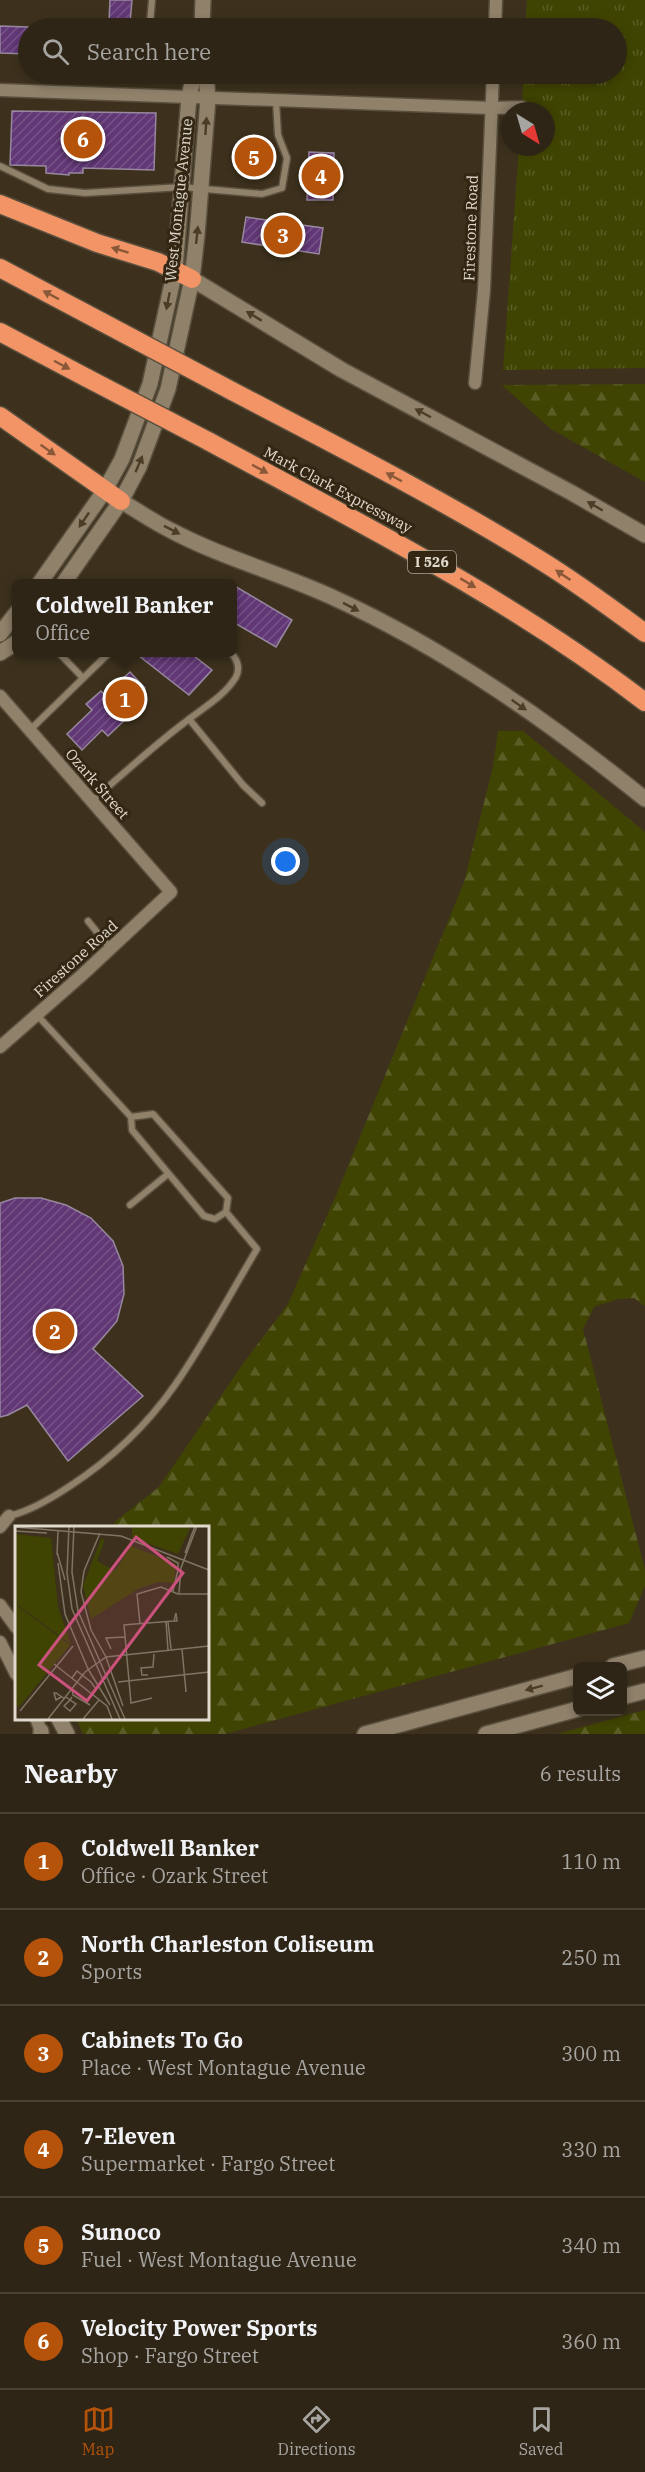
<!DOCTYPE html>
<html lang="en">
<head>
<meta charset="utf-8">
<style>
  body { margin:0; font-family:"IBM Plex Serif",serif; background:#3a3123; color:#f1f3f6 }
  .controls { position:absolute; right:18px; bottom:18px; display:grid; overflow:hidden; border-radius:9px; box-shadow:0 3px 9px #0003 }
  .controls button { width:54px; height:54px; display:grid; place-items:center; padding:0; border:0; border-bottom:2px solid #494235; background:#2e2516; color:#f1f3f6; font:30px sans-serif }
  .compass { position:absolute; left:501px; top:102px; width:54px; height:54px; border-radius:50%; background:#2e2516; box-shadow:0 3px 9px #0003; rotate:143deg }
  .you { position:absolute; left:286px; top:862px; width:21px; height:21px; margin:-15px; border:4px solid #fff; border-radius:50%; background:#1a73e8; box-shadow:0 0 0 9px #1a73e833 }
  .badge { display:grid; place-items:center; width:39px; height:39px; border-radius:50%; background:#b45309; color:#fff; font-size:20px; font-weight:700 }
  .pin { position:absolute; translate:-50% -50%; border:3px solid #fff; box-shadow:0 2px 6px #0006 }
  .popup { position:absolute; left:12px; top:579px; width:225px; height:78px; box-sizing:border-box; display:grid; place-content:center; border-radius:9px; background:#2e2516; filter:drop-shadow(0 2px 4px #0005); font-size:20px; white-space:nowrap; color:#a7a5a1 }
  .popup b { font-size:22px; color:#f1f3f6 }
  .popup::after { content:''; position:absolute; left:50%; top:100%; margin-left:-12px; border:12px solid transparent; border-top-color:#2e2516 }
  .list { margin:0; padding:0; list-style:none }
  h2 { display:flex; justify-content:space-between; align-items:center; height:78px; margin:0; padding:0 24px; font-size:26px }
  h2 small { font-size:20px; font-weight:400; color:#a7a5a1 }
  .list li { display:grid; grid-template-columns:39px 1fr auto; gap:18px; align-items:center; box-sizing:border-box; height:96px; padding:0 24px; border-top:2px solid #494235 }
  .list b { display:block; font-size:22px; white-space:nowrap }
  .list p { margin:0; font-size:20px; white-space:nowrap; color:#a7a5a1 }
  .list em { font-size:20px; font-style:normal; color:#a7a5a1 }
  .icon { flex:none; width:33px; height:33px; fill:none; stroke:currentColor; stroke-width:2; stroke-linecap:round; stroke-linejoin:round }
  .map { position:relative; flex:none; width:645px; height:1734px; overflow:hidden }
  .search { position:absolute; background:#2e2516; box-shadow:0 3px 9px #0003; left:18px; right:18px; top:18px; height:66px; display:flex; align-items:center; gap:15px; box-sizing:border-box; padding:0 21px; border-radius:33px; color:#a7a5a1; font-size:22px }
  .sheet { height:654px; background:#2e2516 }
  nav { display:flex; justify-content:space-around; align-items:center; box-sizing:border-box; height:84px; border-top:2px solid #494235; background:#2e2516; font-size:16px; color:#a7a5a1 }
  nav a { display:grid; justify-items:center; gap:3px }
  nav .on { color:#b45309 }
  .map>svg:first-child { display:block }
</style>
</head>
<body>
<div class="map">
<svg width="645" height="1734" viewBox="0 0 645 1734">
  <defs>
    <pattern id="grass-tufts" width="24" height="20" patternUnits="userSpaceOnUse" patternTransform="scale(1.5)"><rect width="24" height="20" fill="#3f4402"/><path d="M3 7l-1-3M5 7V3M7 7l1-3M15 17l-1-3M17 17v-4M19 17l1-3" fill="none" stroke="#5a5e26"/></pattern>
    <pattern id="forest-firs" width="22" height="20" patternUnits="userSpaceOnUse" patternTransform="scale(1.5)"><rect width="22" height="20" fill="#3f4402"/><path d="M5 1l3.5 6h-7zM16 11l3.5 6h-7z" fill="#5a5e26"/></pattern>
    <pattern id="building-hatch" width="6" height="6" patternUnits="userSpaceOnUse" patternTransform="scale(1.5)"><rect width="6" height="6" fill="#613775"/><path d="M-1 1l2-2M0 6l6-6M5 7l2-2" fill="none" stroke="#775387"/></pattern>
  </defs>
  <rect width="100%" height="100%" fill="#3d311d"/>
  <!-- grass -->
  <polygon fill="url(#grass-tufts)" points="527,0 645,0 645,368 503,370 519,147 546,147 546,111 522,111 523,74 616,74 616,28 525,28"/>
  <!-- forest -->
  <g fill="url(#forest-firs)">
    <polygon points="645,384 645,482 551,429 502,385"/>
    <polygon points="498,731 523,731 645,832 645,1306 634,1298 618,1299 594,1307 583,1329 645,1570 645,1586 629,1623 225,1734 83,1734 76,1718 207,1718 207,1527 112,1527 117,1520 159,1487 242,1365 288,1304 337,1193 464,882 493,767"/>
    <polygon points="645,1710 645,1734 557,1734"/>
  </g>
  <!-- building -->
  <g fill="url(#building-hatch)" stroke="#97889f" stroke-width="1.5">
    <polygon points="110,0 132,0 130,23 109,22"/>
    <polygon points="0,26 28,27 28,54 0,53"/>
    <polygon points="12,111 156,113 154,170 83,168 83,173 69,173 69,175 46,173 46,166 10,165"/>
    <polygon points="309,152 334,153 333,200 307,200"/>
    <polygon points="246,217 323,228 319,254 242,242"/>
    <polygon points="233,585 292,620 276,647 233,622"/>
    <polygon points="134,652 189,652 212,670 189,695"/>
    <polygon points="130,672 145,688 125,707 131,714 108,736 102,730 82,750 67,734 92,710 86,704 101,691 105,695"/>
    <polygon points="15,1198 41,1198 66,1205 91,1218 113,1241 123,1266 124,1294 117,1321 93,1349 143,1396 68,1461 27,1405 8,1415 0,1417 0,1203"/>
  </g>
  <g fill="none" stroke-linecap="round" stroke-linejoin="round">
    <!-- lane casing -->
    <g stroke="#594f3d" stroke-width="9">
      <g id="lane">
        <polyline points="152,0 150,23 201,25"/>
        <polyline points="0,166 48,189 85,193 182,187 262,194 282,188 287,158 278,135 276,101"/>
        <polyline points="58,652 83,678"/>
        <polyline points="189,719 243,785 262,803"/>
        <polyline points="30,730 110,652"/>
        <path d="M92 801C122 775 152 747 184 723 201 709 224 697 236 677 241 667 237 659 230 652"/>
        <polyline points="88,921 110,948"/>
        <polyline points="131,1117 132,1130 204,1216 215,1219 226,1212"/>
        <polyline points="130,1205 168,1174"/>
        <path d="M9 1516C31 1511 52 1498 70 1486 110 1460 147 1425 175 1385 205 1342 230 1294 257 1249L226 1212 228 1198 153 1114 131 1117 37 1015"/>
      </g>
    </g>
    <!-- street casing -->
    <g stroke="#594f3d" stroke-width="15">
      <g id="street">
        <polyline points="495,28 496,0"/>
        <polyline points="0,90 491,108 522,107"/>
        <polyline points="475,383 484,290 493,74"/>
        <polyline points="0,696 171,892 82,975 0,1047"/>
        <polyline points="0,1527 9,1516"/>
        <polyline points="0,1605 16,1627"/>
        <polyline points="0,1642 16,1674"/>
        <polyline points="36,1718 42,1734"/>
      </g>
    </g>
    <!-- secondary casing -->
    <g stroke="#594f3d" stroke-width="18">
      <g id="secondary">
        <polyline points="202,28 203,0"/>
        <polyline points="192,279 342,370 572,493 645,535"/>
        <path d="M121 501C138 511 155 523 172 531 223 558 280 573 332 597 446 649 548 721 645 799"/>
        <polyline points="39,584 105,490 122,459 150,384 175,270 189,97 194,74"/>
        <polyline points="63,584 121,501 139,467 168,389 192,279 197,235 208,99 206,74"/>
        <polyline points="0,634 17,612"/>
        <polyline points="0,653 17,642"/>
        <polyline points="613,1666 645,1658"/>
        <polyline points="622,1697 645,1691"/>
        <polyline points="59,1719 67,1734"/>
        <polyline points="41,1731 41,1734"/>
        <polyline points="365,1734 578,1676"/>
        <polyline points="486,1734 578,1709"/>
      </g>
    </g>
    <!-- highway casing -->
    <g stroke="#594f3d" stroke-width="21">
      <g id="highway">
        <polyline points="0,204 97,243 158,262 192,279"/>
        <polyline points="0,268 102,322"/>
        <polyline points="0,332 87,378"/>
        <path d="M232 391C335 445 440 498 540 560 576 582 611 608 645 633"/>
        <polyline points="0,416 121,501"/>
        <path d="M208 441C358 522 509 598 645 702"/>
      </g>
    </g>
    <!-- lane -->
    <use href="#lane" stroke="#8f816a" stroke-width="6"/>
    <!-- street -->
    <use href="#street" stroke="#8f816a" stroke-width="12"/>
    <!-- secondary -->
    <use href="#secondary" stroke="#8f816a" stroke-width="15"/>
    <!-- highway -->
    <use href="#highway" stroke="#f29466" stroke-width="18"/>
    <!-- highway-bridge casing -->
    <g stroke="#594f3d" stroke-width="21" stroke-linecap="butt">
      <g id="highway-bridge">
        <polyline points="102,322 232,391"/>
        <polyline points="87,378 208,441"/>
      </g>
    </g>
    <!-- highway-bridge -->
    <use href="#highway-bridge" stroke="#f29466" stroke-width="18"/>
  </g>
  <!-- one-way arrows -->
  <defs><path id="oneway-solid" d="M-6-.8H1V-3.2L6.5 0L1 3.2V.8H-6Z" transform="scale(1.5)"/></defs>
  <g fill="#4a3e29">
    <use href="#oneway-solid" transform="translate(206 126) rotate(-86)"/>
    <use href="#oneway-solid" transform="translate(197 235) rotate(-84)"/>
    <use href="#oneway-solid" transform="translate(168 301) rotate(101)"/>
    <use href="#oneway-solid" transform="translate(254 316) rotate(-149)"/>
    <use href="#oneway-solid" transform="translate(423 413) rotate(-152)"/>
    <use href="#oneway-solid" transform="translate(139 464) rotate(-67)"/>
    <use href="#oneway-solid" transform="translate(595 506) rotate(-150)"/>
    <use href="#oneway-solid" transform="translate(84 520) rotate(124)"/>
    <use href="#oneway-solid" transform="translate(172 530) rotate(27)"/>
    <use href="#oneway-solid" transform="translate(351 607) rotate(27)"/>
    <use href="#oneway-solid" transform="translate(519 705) rotate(35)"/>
    <use href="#oneway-solid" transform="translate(534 1688) rotate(165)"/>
  </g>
  <g fill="#895838">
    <use href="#oneway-solid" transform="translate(120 250) rotate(-163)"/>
    <use href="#oneway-solid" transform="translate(51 295) rotate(-152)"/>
    <use href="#oneway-solid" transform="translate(62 365) rotate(28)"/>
    <use href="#oneway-solid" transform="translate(48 450) rotate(35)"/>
    <use href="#oneway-solid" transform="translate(260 469) rotate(28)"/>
    <use href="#oneway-solid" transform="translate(394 477) rotate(-152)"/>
    <use href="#oneway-solid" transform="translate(563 575) rotate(-146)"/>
    <use href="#oneway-solid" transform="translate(468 583) rotate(31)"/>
  </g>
  <g text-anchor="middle" stroke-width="6" stroke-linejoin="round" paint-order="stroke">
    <!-- shield labels -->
    <rect fill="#332713" stroke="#ada495" stroke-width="1.5" x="408" y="551" width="48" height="22" rx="4.5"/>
    <g font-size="14" font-weight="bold" fill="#e1d9cd">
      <text x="432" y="567">I 526</text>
    </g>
    <!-- street labels -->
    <g font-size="15" fill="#e1d9cd" stroke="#332713">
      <text transform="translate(179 200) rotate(-84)" y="5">West Montague Avenue</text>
      <text transform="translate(471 228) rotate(-88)" y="5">Firestone Road</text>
      <text transform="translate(338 490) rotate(28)" y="5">Mark Clark Expressway</text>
      <text transform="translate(97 784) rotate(49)" y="5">Ozark Street</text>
      <text transform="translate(76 959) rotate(-42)" y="5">Firestone Road</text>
    </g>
  </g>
  <!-- overview -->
  <g transform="translate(15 1526)">
    <rect width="194" height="194" fill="#3d311d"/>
    <path d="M0 78 55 119 4 181 0 178Z" fill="#3f4402"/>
    <path d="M117 0H176L163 28 117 12ZM0 8 36 12 43 81 56 118 0 77ZM86 13H90L82 35 100 45 116 20 161 38 159 57 143 56 123 63 76 93 68 60Z" fill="#3f4402"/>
    <path fill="none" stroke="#7f7463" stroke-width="1.5" d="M54 0 52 47 57 83 105 193M59 0 57 46 63 85 110 193M0 1 106 10 194 44M0 5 32 7M85 7 69 45 66 66 76 104 91 131M42 26 50 54M170 27 180 0M42 29 43 5M152 31 163 37V45M43 37 50 88 73 143M158 65 163 44M164 67 166 42 182 0M151 96 153 124M153 96 156 123M125 98 122 68 146 61 163 68H194M96 123 91 112 110 111M167 123 171 166M91 131 108 180M39 138 92 180 97 193M73 143 95 179M133 149H127L126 142 138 141 139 128M57 152 62 145 76 156 81 163 77 168M103 156 194 146M57 163 58 169 75 179M46 171 41 174 39 167H41L50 173M51 171 55 174 49 180 55 185 61 178 55 174 57 171M137 172 116 177 109 99 120 98 159 95H162L161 87 159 95M5 185 58 120M33 193 70 146 91 131 194 120M68 193 84 174"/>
    <path fill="#cb527d" fill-opacity="0.15" stroke="#cb527d" stroke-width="3" d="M121 11 168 47 72 175 24 139Z"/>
    <rect width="194" height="194" fill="none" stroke="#e1d9cd" stroke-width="3"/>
  </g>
</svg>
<div class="controls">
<button><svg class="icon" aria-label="layers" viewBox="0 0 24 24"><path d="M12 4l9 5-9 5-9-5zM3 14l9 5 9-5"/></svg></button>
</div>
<svg class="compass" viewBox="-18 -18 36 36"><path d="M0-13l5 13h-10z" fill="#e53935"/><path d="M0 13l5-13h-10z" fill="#a7a5a1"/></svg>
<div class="you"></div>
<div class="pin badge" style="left:125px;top:699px">1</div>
<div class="popup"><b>Coldwell Banker</b>Office</div>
<div class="pin badge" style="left:55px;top:1331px">2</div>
<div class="pin badge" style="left:283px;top:235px">3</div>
<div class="pin badge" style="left:321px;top:176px">4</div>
<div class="pin badge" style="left:254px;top:157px">5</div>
<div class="pin badge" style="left:83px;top:139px">6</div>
<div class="search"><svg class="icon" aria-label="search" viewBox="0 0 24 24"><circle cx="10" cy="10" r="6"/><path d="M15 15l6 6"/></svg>Search here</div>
</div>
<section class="sheet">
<h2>Nearby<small>6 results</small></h2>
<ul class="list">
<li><span class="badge">1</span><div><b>Coldwell Banker</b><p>Office · Ozark Street</p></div><em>110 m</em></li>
<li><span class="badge">2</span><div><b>North Charleston Coliseum</b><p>Sports</p></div><em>250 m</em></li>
<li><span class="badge">3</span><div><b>Cabinets To Go</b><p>Place · West Montague Avenue</p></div><em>300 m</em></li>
<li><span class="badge">4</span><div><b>7-Eleven</b><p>Supermarket · Fargo Street</p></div><em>330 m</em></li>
<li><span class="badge">5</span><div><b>Sunoco</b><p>Fuel · West Montague Avenue</p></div><em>340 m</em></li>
<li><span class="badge">6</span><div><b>Velocity Power Sports</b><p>Shop · Fargo Street</p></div><em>360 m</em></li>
</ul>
</section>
<nav>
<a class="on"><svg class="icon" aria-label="map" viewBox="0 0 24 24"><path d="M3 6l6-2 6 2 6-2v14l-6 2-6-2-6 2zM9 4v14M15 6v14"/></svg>Map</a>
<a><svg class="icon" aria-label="directions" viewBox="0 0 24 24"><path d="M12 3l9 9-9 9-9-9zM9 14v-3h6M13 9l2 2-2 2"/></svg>Directions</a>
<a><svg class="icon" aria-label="saved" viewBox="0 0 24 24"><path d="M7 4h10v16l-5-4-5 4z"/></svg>Saved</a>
</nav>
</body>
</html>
